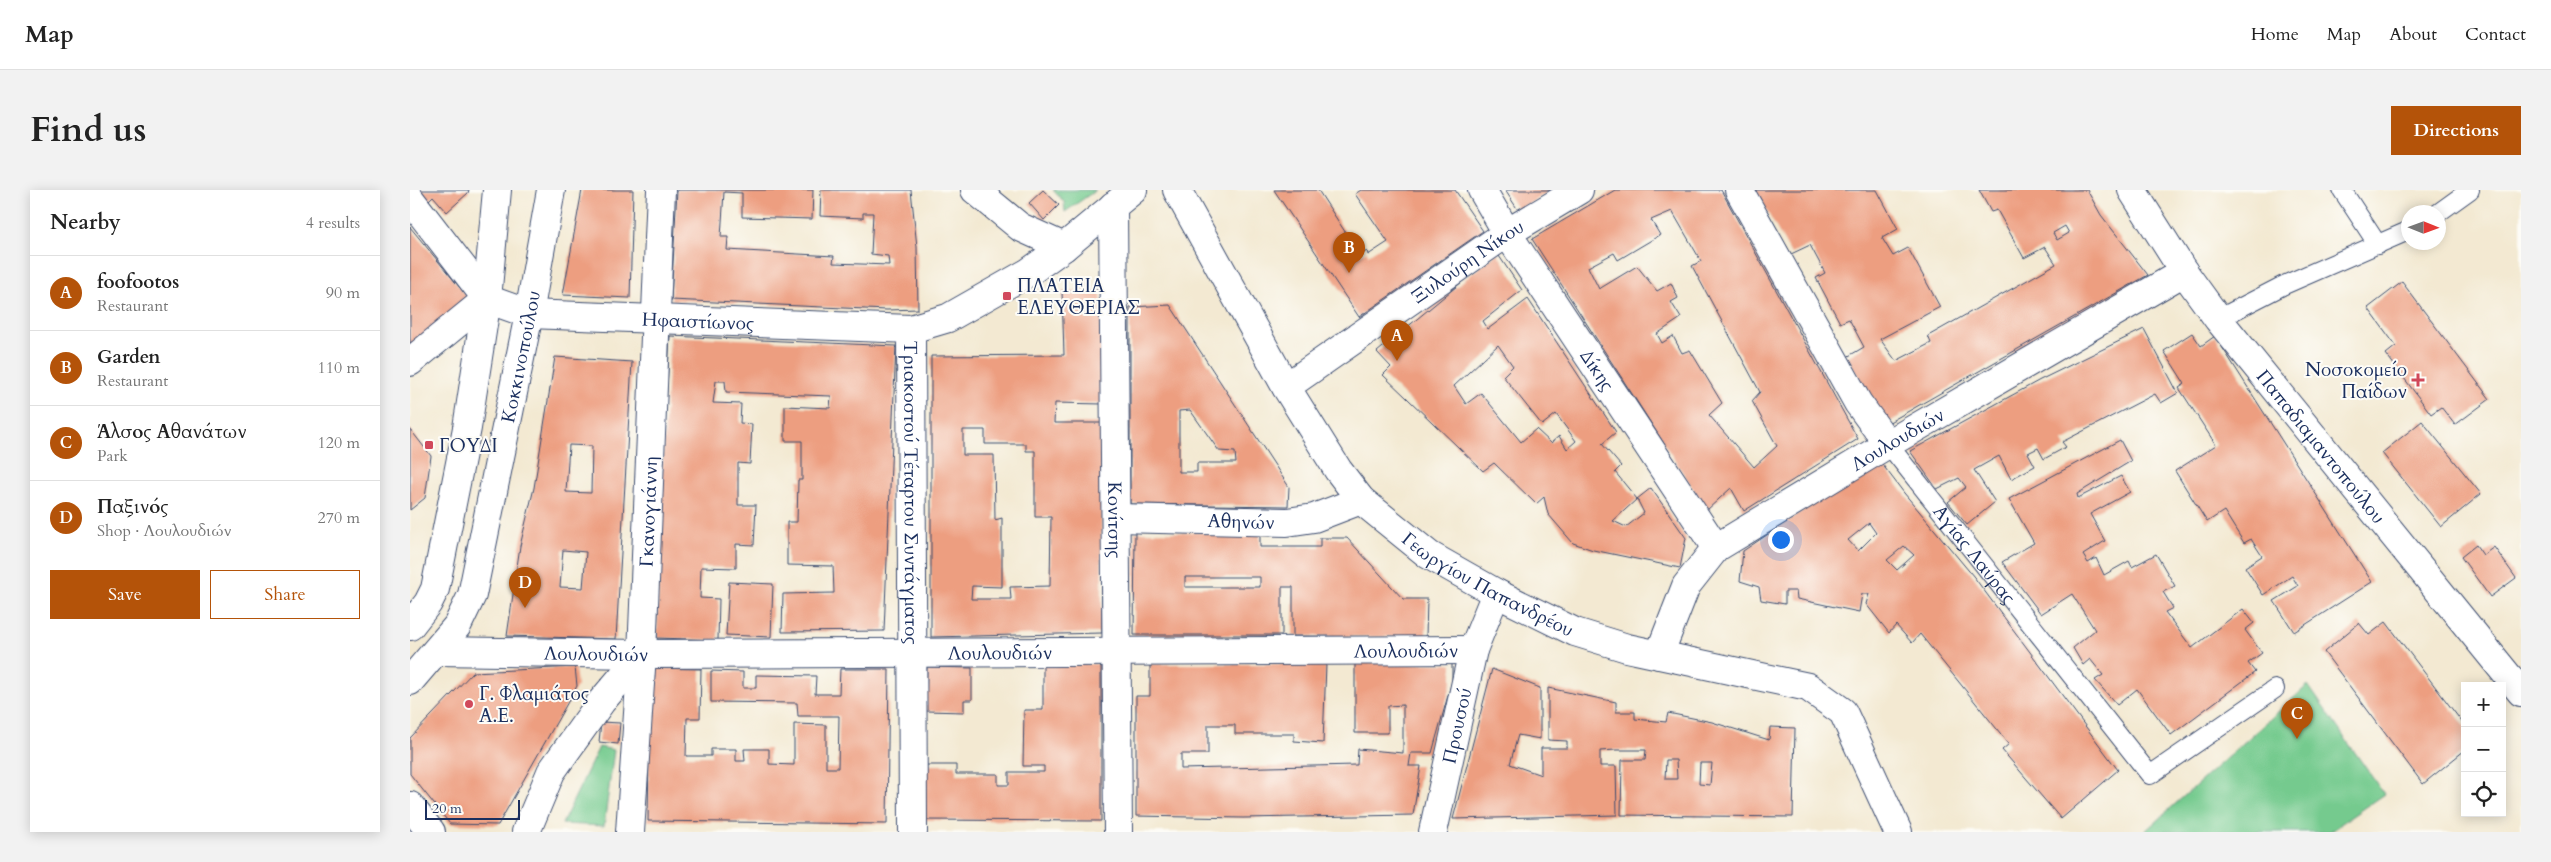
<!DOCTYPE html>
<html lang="en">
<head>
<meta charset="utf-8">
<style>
  body { margin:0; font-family:Cardo,serif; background:#f2f2f2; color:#222 }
  .controls { position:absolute; right:15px; bottom:15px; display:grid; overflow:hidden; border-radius:0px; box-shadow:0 2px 12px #0003 }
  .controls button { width:45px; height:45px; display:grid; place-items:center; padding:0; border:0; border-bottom:1px solid #e0e0e0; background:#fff; color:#222; font:25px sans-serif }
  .compass { position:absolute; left:1991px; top:15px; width:45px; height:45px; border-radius:50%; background:#fff; box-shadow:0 2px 12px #0003; rotate:91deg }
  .scale { position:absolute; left:15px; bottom:12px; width:95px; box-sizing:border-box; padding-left:5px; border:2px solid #1b2f5e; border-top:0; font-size:14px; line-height:18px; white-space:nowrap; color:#1b2f5e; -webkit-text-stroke:4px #fdfcf7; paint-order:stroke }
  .you { position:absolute; left:1370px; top:349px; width:18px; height:18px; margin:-12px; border:4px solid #fff; border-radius:50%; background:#1a73e8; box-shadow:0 0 0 8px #1a73e833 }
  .badge { display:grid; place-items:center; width:32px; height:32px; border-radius:50%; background:#b45309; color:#fff; font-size:16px; font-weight:700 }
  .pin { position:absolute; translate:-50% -41px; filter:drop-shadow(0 1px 2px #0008) }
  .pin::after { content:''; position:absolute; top:26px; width:18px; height:15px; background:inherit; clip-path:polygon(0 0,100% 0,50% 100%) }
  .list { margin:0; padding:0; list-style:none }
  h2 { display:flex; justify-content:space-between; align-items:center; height:65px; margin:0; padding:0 20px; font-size:21px }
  h2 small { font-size:16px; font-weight:400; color:#767676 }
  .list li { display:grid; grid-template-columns:32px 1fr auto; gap:15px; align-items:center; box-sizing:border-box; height:75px; padding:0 20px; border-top:1px solid #e0e0e0 }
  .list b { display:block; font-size:19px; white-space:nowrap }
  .list p { margin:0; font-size:16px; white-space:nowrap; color:#767676 }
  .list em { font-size:16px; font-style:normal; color:#767676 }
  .actions { display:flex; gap:10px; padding:15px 20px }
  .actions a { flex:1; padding:11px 0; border:1px solid #b45309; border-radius:0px; text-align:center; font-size:18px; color:#b45309 }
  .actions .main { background:#b45309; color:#fff }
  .icon { flex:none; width:28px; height:28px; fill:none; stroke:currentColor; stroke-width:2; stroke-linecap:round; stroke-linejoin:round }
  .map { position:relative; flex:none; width:2111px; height:642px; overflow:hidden; border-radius:0px }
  header { display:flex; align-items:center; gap:30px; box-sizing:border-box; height:70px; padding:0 25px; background:#fff; border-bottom:1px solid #e0e0e0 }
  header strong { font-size:24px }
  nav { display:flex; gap:28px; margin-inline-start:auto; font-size:18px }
  .intro { display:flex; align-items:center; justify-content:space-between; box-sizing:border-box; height:120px; padding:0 30px }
  h1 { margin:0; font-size:35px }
  .button { padding:12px 22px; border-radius:0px; background:#b45309; color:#fff; font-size:18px; font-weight:700 }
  main { display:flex; gap:30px; padding:0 30px }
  aside { flex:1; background:#fff; border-radius:0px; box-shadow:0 2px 12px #0003 }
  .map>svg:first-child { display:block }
</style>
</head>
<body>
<header>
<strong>Map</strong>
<nav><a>Home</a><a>Map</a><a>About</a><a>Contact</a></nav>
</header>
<div class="intro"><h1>Find us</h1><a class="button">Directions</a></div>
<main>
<aside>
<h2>Nearby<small>4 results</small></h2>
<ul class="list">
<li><span class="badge">A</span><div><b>foofootos</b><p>Restaurant</p></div><em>90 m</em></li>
<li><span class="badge">B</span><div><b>Garden</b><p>Restaurant</p></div><em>110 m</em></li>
<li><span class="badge">C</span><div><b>Άλσος Αθανάτων</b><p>Park</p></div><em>120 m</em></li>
<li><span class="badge">D</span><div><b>Παξινός</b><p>Shop · Λουλουδιών</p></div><em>270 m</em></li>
</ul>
<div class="actions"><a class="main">Save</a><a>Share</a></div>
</aside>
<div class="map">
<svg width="2111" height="642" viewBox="0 0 2111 642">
  <rect width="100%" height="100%" fill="#fdfcf7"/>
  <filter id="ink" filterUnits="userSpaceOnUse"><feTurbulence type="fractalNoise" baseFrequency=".02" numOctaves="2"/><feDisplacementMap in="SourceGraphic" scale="10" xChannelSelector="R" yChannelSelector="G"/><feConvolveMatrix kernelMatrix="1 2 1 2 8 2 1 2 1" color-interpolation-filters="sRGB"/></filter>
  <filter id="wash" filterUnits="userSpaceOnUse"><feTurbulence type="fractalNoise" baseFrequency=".0096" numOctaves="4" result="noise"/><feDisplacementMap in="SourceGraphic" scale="20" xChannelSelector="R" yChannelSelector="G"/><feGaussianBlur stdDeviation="1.12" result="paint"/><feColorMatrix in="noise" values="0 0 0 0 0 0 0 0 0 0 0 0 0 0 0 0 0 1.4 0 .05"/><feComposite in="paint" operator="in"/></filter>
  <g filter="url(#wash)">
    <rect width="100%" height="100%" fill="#f3e9d2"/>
    <!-- green -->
    <g fill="#75ca8e" stroke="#487c76">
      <polygon points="643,0 686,0 655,22 654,12"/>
      <polygon points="1898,495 1974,604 1919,642 1734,642"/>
      <polygon points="189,557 204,560 194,636 152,634"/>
    </g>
    <g id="blocks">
      <!-- building -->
      <g fill="#ed9e80" fill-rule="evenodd">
        <polygon points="6,0 59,0 58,3 37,22 23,6 16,13"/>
        <polygon points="172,0 223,0 220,108 153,105"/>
        <polygon points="267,0 403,0 402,29 332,27 332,3 314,2 311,47 318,47 317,60 424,66 423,73 479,75 478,66 461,64 463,23 453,23 453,28 410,26 411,0 501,0 507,57 508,119 477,120 261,110"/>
        <polygon points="633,0 649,15 634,30 619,13"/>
        <polygon points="864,0 908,0 950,65 957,61 958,65 978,52 945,4 951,0 1045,0 1073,41 949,127"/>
        <polygon points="1095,0 1142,0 1108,20"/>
        <path d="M1205 0H1311L1448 249 1334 321 1321 298 1297 320 1122 49ZM1262 21 1291 71 1282 76 1350 202 1342 211 1367 256 1344 277 1299 225 1312 213 1280 160 1272 163 1263 146 1252 153 1247 144 1271 128 1261 112 1268 108 1261 93 1247 101 1227 76 1189 99 1178 77 1204 63 1208 70 1250 45 1241 30Z"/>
        <path d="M1345 0H1467L1488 39 1472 48 1483 66 1498 58 1530 117 1470 149 1486 171 1521 153 1518 146 1646 74 1635 57 1614 68 1587 20 1581 22 1569 0H1677L1691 25 1738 85 1476 234 1437 167 1454 157 1439 129 1430 133 1406 88 1415 83 1400 55 1381 64ZM1655 36 1659 43 1647 50 1643 43Z"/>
        <polygon points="0,37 60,110 0,158"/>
        <path d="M1087 63 1112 100 1073 131 1078 139 1118 109 1206 242 1192 254 1211 276 1205 282 1227 309 1241 298 1276 348 1270 378 1183 360 1163 353 1138 324 1134 307 1126 314 1084 273 1073 281 973 185 981 177 967 162ZM1088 155 1103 176 1093 186 1132 235 1146 224 1166 251 1157 259 1149 246 1141 253 1126 239 1111 252 1071 203 1056 214 1044 196ZM1227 309 1234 323 1216 337 1203 331Z"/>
        <polygon points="1992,92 2080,209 2045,235 2031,217 2021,224 1976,164 1986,156 1958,118"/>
        <path d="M691 100 693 214 645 213 644 233H691L692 443 521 447V166L654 165 652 101ZM553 240H575V254H616V261H625V327H641L640 396 600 397 601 409H561L562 396 592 397V328L585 330 584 265H553Z"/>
        <path d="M760 115 879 297 878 316 720 314V117ZM780 220 809 261 825 262 826 273H787V282H769V221Z"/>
        <polygon points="1734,139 1768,203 1751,213 1745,204 1652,252 1656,257 1634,269 1628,258 1618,263 1625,276 1601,289 1589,266 1564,280 1585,312 1557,335 1538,312 1556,297 1549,288 1527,299 1500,261 1630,190"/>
        <polygon points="1782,143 1791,156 1805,146 1962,392 1884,442 1864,411 1888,396 1882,386 1853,405 1835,377 1852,366 1841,349 1834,353 1814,321 1797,332 1765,281 1806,255 1769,198 1775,194 1754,161"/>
        <polygon points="260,146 486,156 474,441 372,442 373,404 424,403 423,376 377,375 377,332 387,332 388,290 392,290 392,251 375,251 375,216 420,218 421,206 316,202 315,191 306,191 303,213 331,214 330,233 342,234 340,274 328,273 328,315 346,315 344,355 326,354 326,378 291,377 290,408 309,409 308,450 247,448 252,285"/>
        <path d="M145 167 222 172 206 449 97 446 110 356 124 298ZM159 255 182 256 181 303 156 302ZM153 360 176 362 173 398 150 397Z"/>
        <polygon points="2012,231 2071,304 2031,337 1972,263"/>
        <polygon points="0,239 21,266 15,308 0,320"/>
        <polygon points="1710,250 1721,271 1667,304 1668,308 1711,286 1720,302 1680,324 1695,351 1673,365 1678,373 1686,368 1694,385 1719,371 1722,377 1746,364 1765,396 1753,402 1763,418 1755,422 1782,458 1833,419 1844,433 1835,440 1852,463 1838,473 1845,482 1761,545 1727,499 1707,515 1685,490 1693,485 1680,469 1673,475 1663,458 1685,440 1662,404 1631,424 1592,372 1624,353 1599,309"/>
        <path d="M1472 274 1494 303 1564 387 1708 580 1651 629 1592 560 1599 554 1510 444 1502 453 1486 435 1479 443 1456 414 1459 404H1452L1449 422 1387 409 1386 401H1375V414L1351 410 1349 397 1330 391 1333 361 1400 316ZM1459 333 1466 343 1448 361 1438 350ZM1494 356 1504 365 1487 380 1477 370Z"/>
        <path d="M725 342 850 343V357H910V348H937L993 409H1017L1016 447 883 446V397H872V445H724ZM775 387H850V397H775Z"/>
        <polygon points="2066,355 2073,365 2084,357 2106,388 2080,407 2051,367"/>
        <polygon points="319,392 363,394 361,447 316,445"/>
        <polygon points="1976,432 2055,536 2055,560 2013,594 1914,462 1949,433 1959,445"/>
        <polygon points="945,472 1042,474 1042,491 1022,563 1001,563 999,576 1011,576 1003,625 833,628 726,626 726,506 740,506 740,474 916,474 913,553 884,551 884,544 825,544 825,535 798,535 798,564 771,564 771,579 947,575 948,559 993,563 993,515 978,516 978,543 945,543"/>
        <polygon points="633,474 691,474 691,631 512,630 512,575 546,575 546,584 588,584 588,595 599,595 599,582 634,582 634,576 613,576 614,520 633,520"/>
        <polygon points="165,477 167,496 88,635 40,634 0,584 0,548 63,482"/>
        <polygon points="517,477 562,478 562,510 554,510 554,522 516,521"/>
        <polygon points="240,478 291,479 290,528 277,528 276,566 301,566 301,559 326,559 326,571 335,571 334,559 359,559 359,574 384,575 384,534 416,535 416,578 428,578 429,526 388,526 387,513 301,512 301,481 333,482 333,498 346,498 346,485 406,486 405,504 429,504 430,479 479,479 477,634 238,631"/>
        <path d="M1082 479 1130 498V549L1108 545 1100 574 1131 585V558H1157V551L1138 550V498L1206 512V522H1225V529L1256 532 1258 523 1302 532 1359 550 1360 537 1385 538 1383 627 1211 625 1212 570H1235L1236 560H1206L1190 561V576H1206L1207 625 1043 629ZM1256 570H1266L1267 589H1255ZM1290 573H1302L1300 595 1289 594Z"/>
        <polygon points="191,532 210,533 208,554 189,552"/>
      </g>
    </g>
  </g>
  <g filter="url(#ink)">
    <use href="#blocks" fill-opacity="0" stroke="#3b4b6f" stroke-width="1"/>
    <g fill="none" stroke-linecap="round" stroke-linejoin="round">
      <!-- lane casing -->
      <g stroke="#3b4b6f" stroke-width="20">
        <g id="lane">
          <polyline points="1932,0 1968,55"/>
          <polyline points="2028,23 2060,0"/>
          <polyline points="1808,129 1874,95 1998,41"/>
          <path id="s1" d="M1478 254 1740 585 1865 499"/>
        </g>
      </g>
      <!-- street casing -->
      <g stroke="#3b4b6f" stroke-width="30">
        <g id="street">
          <polyline points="565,0 610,37 654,57"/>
          <path id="s2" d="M767 0 876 197 928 280 951 310 1019 365 1086 403 1165 442 1217 458 1398 497 1433 522 1488 642"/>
          <path id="s3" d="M1072 0 1097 43 1306 358"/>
          <polyline points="1329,0 1448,213 1478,254"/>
          <path id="s4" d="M1722 0 1774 82 1808 129 2111 502"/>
          <polyline points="0,9 77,109"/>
          <path id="s5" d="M703 16 708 642"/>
          <path id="s6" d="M119 124 501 139 503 642"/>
          <path id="s7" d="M876 197 1097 43 1169 0"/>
          <path id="s8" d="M706 328 877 332 904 328 951 310"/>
          <path id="s9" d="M28 461 232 464 1063 460"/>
          <path id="s10" d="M1249 465 1276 396 1306 358 1478 254 1774 82"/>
          <polyline points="0,616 21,642"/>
          <polyline points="116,642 141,582 191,512 232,464"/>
          <path id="s11" d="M220 642 232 464 251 0"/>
          <path id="s12" d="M1023 642 1063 460 1086 403"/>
        </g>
      </g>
      <!-- secondary casing -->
      <g stroke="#3b4b6f" stroke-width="30">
        <g id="secondary">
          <polyline points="77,109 119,124"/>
          <polyline points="501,139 538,128 619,82 654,57 723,0"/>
          <polyline points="0,172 77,109"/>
          <polyline points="0,436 18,413 25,399 57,238 77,109 87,0"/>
          <path id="s13" d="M0 491 47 436 62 405 119 124 141 0"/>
        </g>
      </g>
      <!-- lane -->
      <use href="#lane" stroke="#fff" stroke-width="18"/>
      <!-- street -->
      <use href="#street" stroke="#fff" stroke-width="28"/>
      <!-- secondary -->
      <use href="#secondary" stroke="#fff" stroke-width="28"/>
    </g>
  </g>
  <!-- markers -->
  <g fill="#d1495b" stroke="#fdfcf7" stroke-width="2">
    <rect x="592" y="101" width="10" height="10" rx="2.5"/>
    <path d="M2005.5 182.5h5v5h5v5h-5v5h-5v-5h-5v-5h5z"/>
    <rect x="14" y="250" width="10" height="10" rx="2.5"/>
    <circle cx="59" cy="514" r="5"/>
  </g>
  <g text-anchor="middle" stroke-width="4" stroke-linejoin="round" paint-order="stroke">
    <!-- street labels -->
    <g font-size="19" fill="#1b2f5e" stroke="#fdfcf7">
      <text dy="7" stroke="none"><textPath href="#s7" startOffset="221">Ξυλούρη Νίκου</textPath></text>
      <text dy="7" stroke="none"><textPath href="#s6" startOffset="169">Ηφαιστίωνος</textPath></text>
      <text dy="7" stroke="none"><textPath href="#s13" startOffset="350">Κοκκινοπούλου</textPath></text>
      <text dy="7" stroke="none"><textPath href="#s3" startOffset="214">Δίκης</textPath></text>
      <text dy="7" stroke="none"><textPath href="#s10" startOffset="334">Λουλουδιών</textPath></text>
      <text dy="7" stroke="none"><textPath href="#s4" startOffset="319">Παπαδιαμαντοπούλου</textPath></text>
      <text dy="7" stroke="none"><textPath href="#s6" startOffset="546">Τριακοστού Τέταρτου Συντάγματος</textPath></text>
      <text dy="7" stroke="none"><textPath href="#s11" startOffset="321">Γκανογιάννη</textPath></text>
      <text dy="7" stroke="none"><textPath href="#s5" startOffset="314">Κονίτσης</textPath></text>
      <text dy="7" stroke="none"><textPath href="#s8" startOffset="125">Αθηνών</textPath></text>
      <text dy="7" stroke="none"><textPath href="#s1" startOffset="140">Αγίας Λαύρας</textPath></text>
      <text dy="7" stroke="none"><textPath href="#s2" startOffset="514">Γεωργίου Παπανδρέου</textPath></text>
      <text dy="7" stroke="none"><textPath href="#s9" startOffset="968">Λουλουδιών</textPath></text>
      <text dy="7" stroke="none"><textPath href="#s9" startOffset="562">Λουλουδιών</textPath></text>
      <text dy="7" stroke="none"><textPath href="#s9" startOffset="158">Λουλουδιών</textPath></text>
      <text dy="7" stroke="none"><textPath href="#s12" startOffset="109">Προυσού</textPath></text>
    </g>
    <!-- poi labels -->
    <g font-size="19" fill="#1b2f5e" stroke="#fdfcf7" text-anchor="start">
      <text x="607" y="102">ΠΛΑΤΕΙΑ<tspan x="607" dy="22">ΕΛΕΥΘΕΡΙΑΣ</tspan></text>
      <text x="1997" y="186" text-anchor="end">Νοσοκομείο<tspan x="1997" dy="22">Παίδων</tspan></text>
      <text x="29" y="262">ΓΟΥΔΙ</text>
      <text x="69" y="510">Γ. Φλαμιάτος<tspan x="69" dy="22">A.E.</tspan></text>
    </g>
  </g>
</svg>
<div class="controls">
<button>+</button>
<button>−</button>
<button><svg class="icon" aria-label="locate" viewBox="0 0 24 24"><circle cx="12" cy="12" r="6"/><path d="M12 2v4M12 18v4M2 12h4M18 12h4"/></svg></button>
</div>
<svg class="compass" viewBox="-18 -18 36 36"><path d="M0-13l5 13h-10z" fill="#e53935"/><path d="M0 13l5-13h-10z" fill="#767676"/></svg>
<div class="scale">20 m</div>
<div class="you"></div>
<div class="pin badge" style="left:987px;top:171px">A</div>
<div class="pin badge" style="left:939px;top:83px">B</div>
<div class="pin badge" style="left:1887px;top:549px">C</div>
<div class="pin badge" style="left:115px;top:418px">D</div>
</div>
</main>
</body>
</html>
